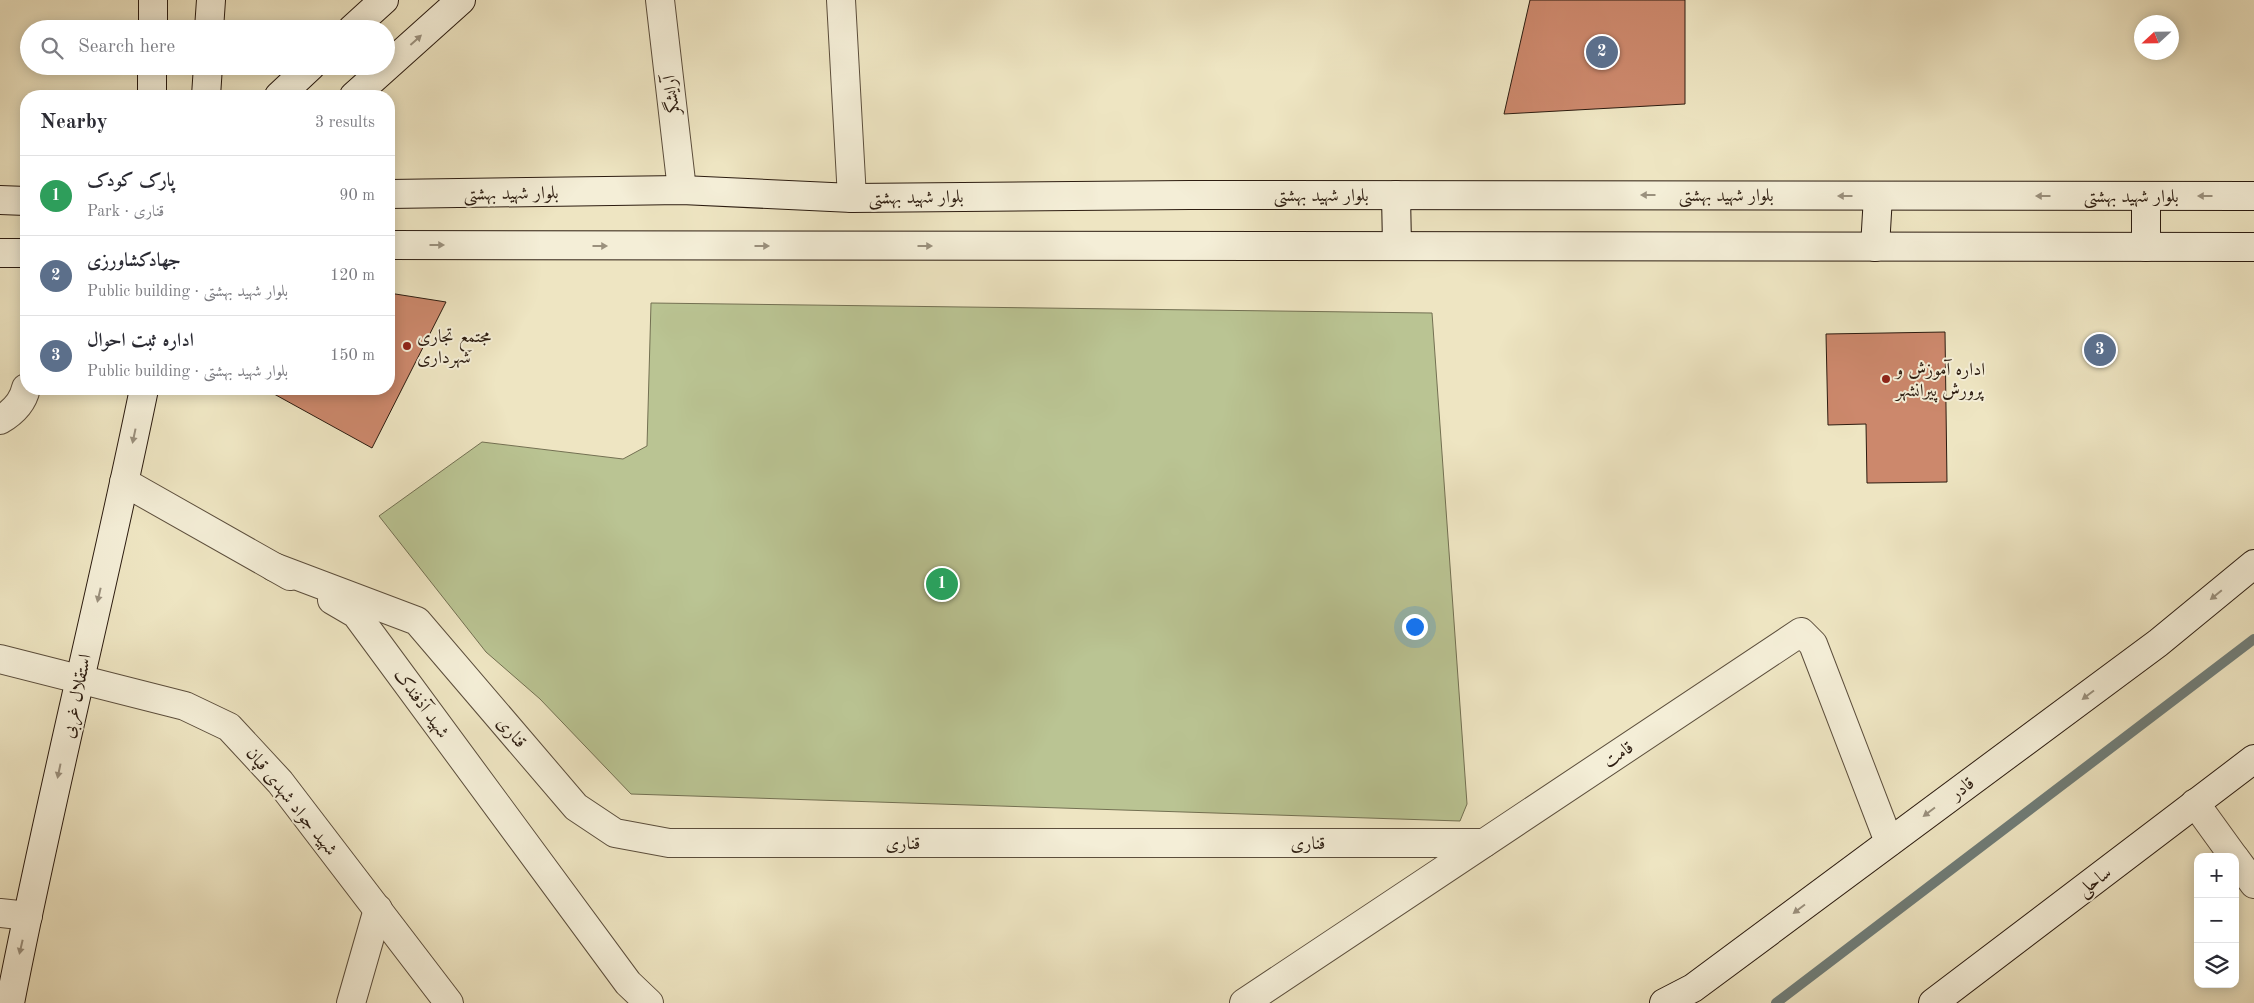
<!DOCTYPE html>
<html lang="en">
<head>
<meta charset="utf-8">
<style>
  body { margin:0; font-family:"Old Standard TT",Amiri,serif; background:#f7f7f7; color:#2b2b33 }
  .controls { position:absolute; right:15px; bottom:15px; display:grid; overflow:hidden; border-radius:10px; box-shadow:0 2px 12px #0003 }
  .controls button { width:45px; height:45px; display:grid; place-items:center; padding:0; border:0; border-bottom:1px solid #e1e1e2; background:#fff; color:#2b2b33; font:25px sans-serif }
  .compass { position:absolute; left:2134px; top:15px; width:45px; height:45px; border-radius:50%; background:#fff; box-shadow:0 2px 12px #0003; rotate:248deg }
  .you { position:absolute; left:1414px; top:626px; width:18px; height:18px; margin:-12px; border:4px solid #fff; border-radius:50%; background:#1a73e8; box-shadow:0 0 0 8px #1a73e833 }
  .badge { display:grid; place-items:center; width:32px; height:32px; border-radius:50%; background:#2563eb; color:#fff; font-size:16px; font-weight:700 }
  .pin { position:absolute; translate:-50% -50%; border:2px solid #fff; box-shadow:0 1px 5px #0006 }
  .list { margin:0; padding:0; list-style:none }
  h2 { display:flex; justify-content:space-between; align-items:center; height:65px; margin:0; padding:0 20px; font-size:21px }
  h2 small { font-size:16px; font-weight:400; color:#7c7c81 }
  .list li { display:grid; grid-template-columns:32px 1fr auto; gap:15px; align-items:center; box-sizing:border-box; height:80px; padding:0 20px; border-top:1px solid #e1e1e2 }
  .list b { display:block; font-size:19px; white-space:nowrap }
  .list p { margin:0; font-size:16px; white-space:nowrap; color:#7c7c81 }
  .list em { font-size:16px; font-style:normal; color:#7c7c81 }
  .icon { flex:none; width:28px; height:28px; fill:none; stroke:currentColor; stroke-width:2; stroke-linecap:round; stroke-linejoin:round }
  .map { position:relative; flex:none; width:2254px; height:1003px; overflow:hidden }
  .search { position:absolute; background:#fff; box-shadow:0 2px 12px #0003; left:20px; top:20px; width:375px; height:55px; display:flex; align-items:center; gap:12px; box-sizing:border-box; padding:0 18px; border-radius:28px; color:#7c7c81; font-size:19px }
  .panel { position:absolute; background:#fff; box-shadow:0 2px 12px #0003; left:20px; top:90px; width:375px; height:305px; border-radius:20px }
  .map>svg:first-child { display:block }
</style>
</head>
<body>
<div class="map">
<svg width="2254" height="1003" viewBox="0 0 2254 1003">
  <rect width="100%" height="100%" fill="#eee5c2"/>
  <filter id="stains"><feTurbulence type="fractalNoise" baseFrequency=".004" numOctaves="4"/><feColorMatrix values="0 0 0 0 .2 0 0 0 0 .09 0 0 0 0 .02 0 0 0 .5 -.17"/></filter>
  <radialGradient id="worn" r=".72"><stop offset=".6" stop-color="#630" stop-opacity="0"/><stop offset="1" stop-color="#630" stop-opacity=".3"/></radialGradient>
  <!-- green -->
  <polygon fill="#bac493" stroke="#737052" points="651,303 1432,313 1467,804 1460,821 631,794 540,699 486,652 379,516 482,442 623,459 647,446"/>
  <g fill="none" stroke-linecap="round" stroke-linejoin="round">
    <!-- stream -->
    <polyline stroke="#707d78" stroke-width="10" points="1776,1003 2254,639"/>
  </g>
  <!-- building -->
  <g fill="#cc886c" stroke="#2c1c10">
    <polygon points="1530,0 1685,0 1685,104 1504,114"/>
    <polygon points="389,293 446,302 372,448 265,389 389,389"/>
    <polygon points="1945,332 1947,482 1867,483 1866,424 1828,425 1826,334"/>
  </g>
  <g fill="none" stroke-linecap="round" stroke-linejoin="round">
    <!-- street casing -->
    <g stroke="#5c4e3c" stroke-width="30">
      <g id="street">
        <polyline points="660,0 682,190"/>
        <polyline points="841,0 852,198"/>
        <path d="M0 420C12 413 23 402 26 388"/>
        <polyline points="124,482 290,576"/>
        <polyline points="274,567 417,621 576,807 615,833 669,843 1484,843"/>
        <polyline points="332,600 356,614 628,983 649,1003"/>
        <polyline points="0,659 185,706 229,727 280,782 449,1003"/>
        <polyline points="2195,803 2234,857"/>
        <polyline points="2235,858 2254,884"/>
        <polyline points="0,913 28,916"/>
        <polyline points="351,1003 378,909"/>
        <polyline points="1244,1003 1801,632 1813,644 1889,842"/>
      </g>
    </g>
    <!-- secondary casing -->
    <g stroke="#2c1c10" stroke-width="30">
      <g id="secondary">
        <polyline points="153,29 153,0"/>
        <polyline points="209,29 211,0"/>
        <polyline points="352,29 384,0"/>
        <polyline points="152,96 152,66"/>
        <polyline points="206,96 208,66"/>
        <polyline points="279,96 311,66"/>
        <polyline points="354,96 461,0"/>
        <polyline points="389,194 682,190 852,198 1189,195 2254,196"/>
        <polyline points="1396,195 1397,246"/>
        <polyline points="0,200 26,201"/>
        <polyline points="389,245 2254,247"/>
        <polyline points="1875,247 1878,196"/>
        <polyline points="2146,247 2146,196"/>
        <polyline points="0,253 26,253"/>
        <path d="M10 1003C50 797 102 594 144 389"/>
        <polyline points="1664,1003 1693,988 2158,643 2254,564"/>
        <polyline points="1933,1003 2254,759"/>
      </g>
    </g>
    <!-- street -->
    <use href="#street" stroke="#f4eed7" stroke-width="28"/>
    <!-- secondary -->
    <use href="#secondary" stroke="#f4eed7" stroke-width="28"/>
  </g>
  <!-- one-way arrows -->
  <defs><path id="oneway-solid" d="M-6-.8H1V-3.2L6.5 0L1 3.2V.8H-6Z" transform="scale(1.25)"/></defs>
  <g fill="#9a907d">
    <use href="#oneway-solid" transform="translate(416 40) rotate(-42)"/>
    <use href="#oneway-solid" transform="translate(1648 195) rotate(-180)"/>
    <use href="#oneway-solid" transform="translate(1845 196) rotate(-180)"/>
    <use href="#oneway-solid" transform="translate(2043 196) rotate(-180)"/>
    <use href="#oneway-solid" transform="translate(2205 196) rotate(-180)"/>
    <use href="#oneway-solid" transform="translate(437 245)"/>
    <use href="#oneway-solid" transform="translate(600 246)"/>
    <use href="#oneway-solid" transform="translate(762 246)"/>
    <use href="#oneway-solid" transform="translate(925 246)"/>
    <use href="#oneway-solid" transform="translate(134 436) rotate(102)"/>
    <use href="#oneway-solid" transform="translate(99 595) rotate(103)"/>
    <use href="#oneway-solid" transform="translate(2216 595) rotate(141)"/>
    <use href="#oneway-solid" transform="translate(2088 695) rotate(143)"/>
    <use href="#oneway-solid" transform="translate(59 771) rotate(102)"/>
    <use href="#oneway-solid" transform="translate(1929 812) rotate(143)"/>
    <use href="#oneway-solid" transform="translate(1799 909) rotate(143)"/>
    <use href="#oneway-solid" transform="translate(21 947) rotate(103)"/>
  </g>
  <!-- markers -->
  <g fill="#8f2418" stroke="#f4eed7" stroke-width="2">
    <circle cx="407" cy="346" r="5"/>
    <circle cx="1886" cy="379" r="5"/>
  </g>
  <g text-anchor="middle" stroke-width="4" stroke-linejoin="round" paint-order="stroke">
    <!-- street labels -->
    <g font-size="18" fill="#2c1c10" stroke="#f4eed7">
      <text transform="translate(671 95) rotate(-97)" y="6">آرایشگر</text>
      <text transform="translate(511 193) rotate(-1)" y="6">بلوار شهید بهشتی</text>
      <text x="1321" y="201">بلوار شهید بهشتی</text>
      <text x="1726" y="201">بلوار شهید بهشتی</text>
      <text x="2131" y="202">بلوار شهید بهشتی</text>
      <text transform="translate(916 197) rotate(-1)" y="6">بلوار شهید بهشتی</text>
      <text transform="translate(76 696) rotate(-78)" y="6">استقلال غربی</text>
      <text transform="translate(422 703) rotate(54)" y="6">شهید آذفندک</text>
      <text transform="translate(512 732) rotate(49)" y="6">قناری</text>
      <text transform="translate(1618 754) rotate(-34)" y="6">قامت</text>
      <text transform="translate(1962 788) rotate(-37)" y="6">قادر</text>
      <text transform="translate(292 801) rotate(51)" y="6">شهید جواد شهدی قپان</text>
      <text x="903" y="849">قناری</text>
      <text x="1308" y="849">قناری</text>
      <text transform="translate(2094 881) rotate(-37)" y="6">ساحلی</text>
    </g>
    <!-- poi labels -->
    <g font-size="18" fill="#2c1c10" stroke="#f4eed7" text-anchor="start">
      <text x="417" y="342">مجتمع تجاری<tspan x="417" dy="21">شهرداری</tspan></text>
      <text x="1896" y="375">اداره آموزش و<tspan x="1896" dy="21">پرورش پیرانشهر</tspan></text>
    </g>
  </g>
  <rect width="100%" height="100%" filter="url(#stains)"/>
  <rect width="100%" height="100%" fill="url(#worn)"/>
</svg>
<div class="controls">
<button>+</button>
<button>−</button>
<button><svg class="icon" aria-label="layers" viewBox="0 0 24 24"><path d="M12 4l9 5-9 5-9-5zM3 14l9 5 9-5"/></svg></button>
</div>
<svg class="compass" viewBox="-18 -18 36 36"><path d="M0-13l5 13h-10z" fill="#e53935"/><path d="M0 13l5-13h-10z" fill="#7c7c81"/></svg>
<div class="you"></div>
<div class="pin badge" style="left:942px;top:584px;background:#2e9e5b">1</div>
<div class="pin badge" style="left:1602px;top:52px;background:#5c6f8a">2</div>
<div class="pin badge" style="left:2100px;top:350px;background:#5c6f8a">3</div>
<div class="search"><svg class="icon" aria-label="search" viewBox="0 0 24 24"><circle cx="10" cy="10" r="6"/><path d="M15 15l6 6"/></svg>Search here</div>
<section class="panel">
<h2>Nearby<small>3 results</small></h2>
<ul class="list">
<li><span class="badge" style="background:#2e9e5b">1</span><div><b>پارک کودک</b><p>Park · قناری</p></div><em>90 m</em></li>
<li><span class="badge" style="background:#5c6f8a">2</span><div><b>جهادکشاورزی</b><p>Public building · بلوار شهید بهشتی</p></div><em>120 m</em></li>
<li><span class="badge" style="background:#5c6f8a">3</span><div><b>اداره ثبت احوال</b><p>Public building · بلوار شهید بهشتی</p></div><em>150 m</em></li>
</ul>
</section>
</div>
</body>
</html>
